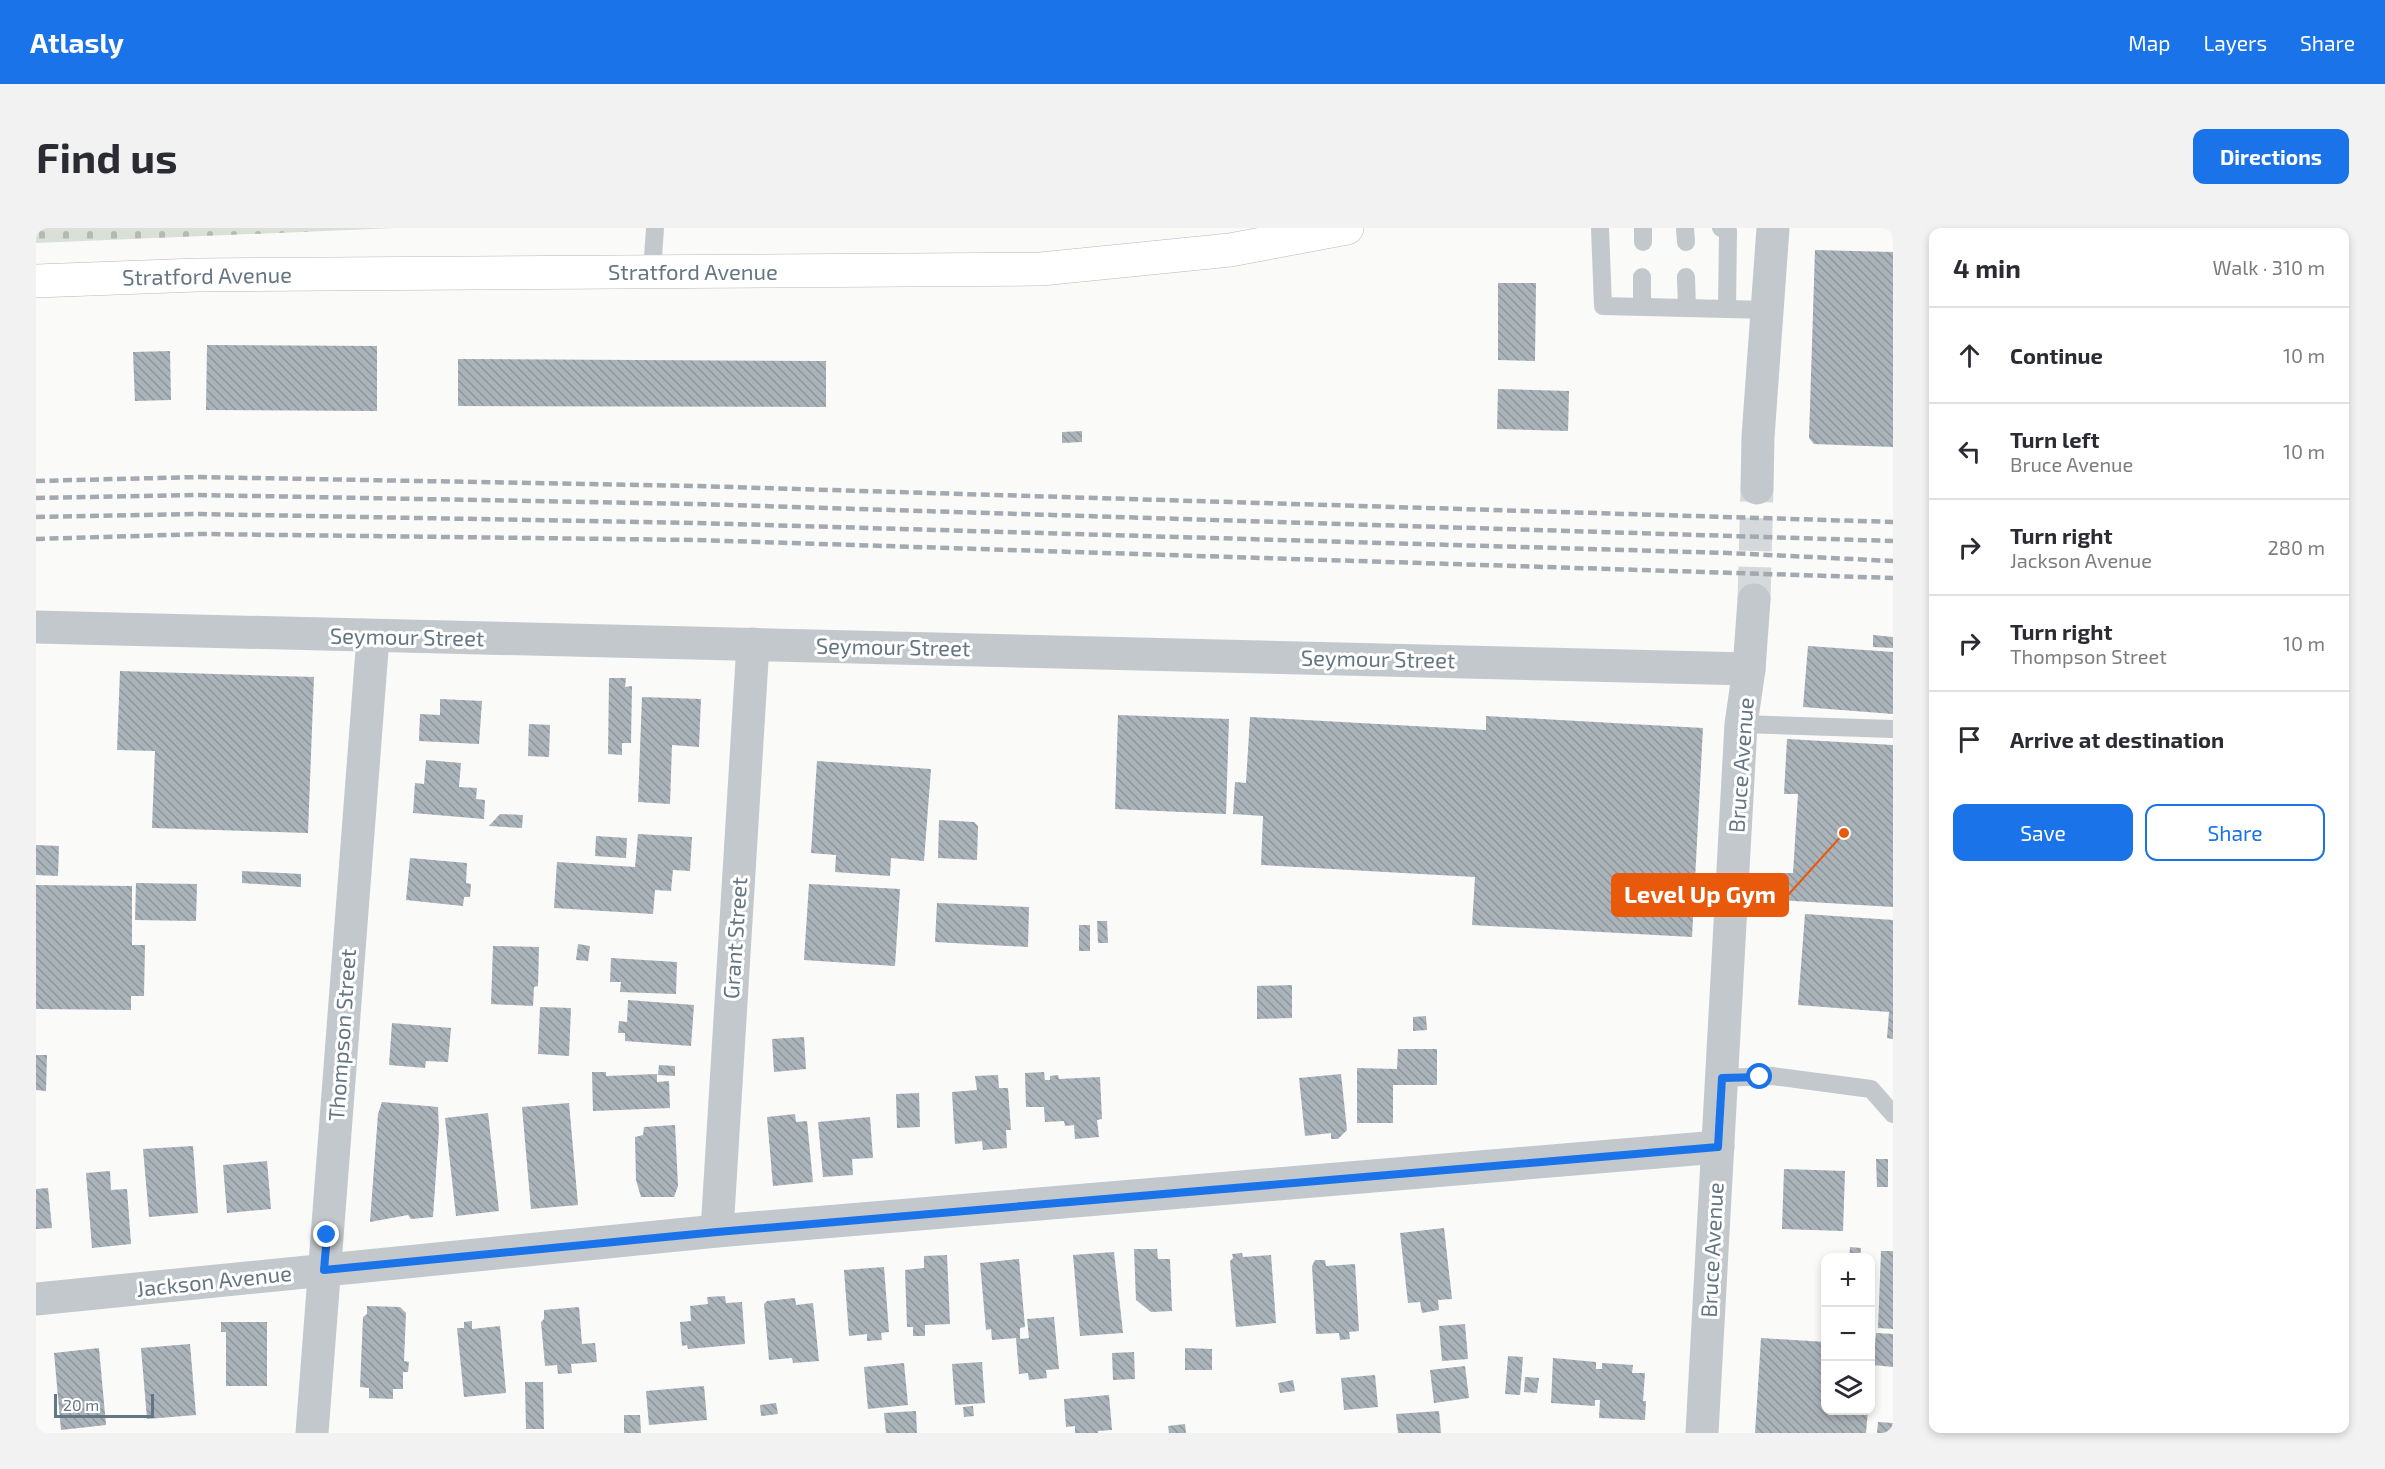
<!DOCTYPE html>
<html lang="en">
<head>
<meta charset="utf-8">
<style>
  body { margin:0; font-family:"Exo 2",sans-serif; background:#f2f2f3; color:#2b2b33 }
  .controls { position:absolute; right:18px; bottom:18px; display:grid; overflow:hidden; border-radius:12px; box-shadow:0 3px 9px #0003 }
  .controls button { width:54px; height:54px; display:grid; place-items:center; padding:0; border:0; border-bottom:2px solid #e1e1e2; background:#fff; color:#2b2b33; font:30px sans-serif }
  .scale { position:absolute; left:18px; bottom:15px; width:100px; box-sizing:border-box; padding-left:6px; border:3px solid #657683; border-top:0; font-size:16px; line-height:21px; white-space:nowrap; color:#657683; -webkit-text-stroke:4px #fff; paint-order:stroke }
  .stop { position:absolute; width:18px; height:18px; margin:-14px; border:4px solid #1a73e8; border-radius:50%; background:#fff }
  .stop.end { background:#1a73e8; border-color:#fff; box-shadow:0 2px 6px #0008 }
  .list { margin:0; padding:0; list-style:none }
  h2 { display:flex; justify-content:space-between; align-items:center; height:78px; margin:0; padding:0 24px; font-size:26px }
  h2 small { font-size:20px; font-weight:400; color:#7c7c81 }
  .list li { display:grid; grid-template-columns:39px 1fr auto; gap:18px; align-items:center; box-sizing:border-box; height:96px; padding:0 24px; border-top:2px solid #e1e1e2 }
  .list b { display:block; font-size:22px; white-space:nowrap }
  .list p { margin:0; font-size:20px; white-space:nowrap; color:#7c7c81 }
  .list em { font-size:20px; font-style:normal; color:#7c7c81 }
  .actions { display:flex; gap:12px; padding:18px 24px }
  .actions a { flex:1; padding:14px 0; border:2px solid #1a73e8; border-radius:12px; text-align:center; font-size:21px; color:#1a73e8 }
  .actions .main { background:#1a73e8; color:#fff }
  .icon { flex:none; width:33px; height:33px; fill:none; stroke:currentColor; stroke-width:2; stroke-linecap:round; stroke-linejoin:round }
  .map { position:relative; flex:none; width:1857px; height:1205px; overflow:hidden; border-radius:12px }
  header { display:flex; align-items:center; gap:36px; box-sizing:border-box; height:84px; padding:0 30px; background:#1a73e8; color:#fff }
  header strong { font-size:28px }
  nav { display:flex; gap:33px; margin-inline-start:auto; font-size:21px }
  .intro { display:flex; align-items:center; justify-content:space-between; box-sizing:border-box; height:144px; padding:0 36px }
  h1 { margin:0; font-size:42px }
  .button { padding:15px 27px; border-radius:12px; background:#1a73e8; color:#fff; font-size:21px; font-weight:700 }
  main { display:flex; gap:36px; padding:0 36px }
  aside { flex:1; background:#fff; border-radius:12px; box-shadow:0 3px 9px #0003 }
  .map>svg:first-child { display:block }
</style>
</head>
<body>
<header>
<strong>Atlasly</strong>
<nav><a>Map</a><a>Layers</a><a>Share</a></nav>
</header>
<div class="intro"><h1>Find us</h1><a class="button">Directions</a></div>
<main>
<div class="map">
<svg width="1857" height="1205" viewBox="0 0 1857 1205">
  <defs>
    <pattern id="cemetery-stones" width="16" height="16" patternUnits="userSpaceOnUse" patternTransform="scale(1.5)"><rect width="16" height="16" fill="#dadfd7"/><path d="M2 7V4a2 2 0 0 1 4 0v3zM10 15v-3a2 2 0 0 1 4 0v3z" fill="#b4b9b4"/></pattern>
    <pattern id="building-back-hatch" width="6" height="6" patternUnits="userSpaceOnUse" patternTransform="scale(1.5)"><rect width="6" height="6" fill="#aab3b9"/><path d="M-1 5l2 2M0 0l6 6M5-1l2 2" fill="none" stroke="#8e969c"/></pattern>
  </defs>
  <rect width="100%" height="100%" fill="#fafaf8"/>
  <!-- cemetery -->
  <polygon fill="url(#cemetery-stones)" points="0,0 359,0 0,15"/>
  <!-- building -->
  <g fill="url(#building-back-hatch)">
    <polygon points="1779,22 1857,24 1857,219 1778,216 1773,210"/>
    <polygon points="1462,55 1500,55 1499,133 1462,132"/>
    <polygon points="171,117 341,118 341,183 170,182"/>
    <polygon points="134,123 135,172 99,173 97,124"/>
    <polygon points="422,131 790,133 790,179 422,178"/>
    <polygon points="1462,161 1533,163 1532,203 1461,201"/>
    <polygon points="1046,203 1046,214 1026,215 1026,204"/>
    <polygon points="1837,407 1857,409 1857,420 1837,419"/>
    <polygon points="1772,418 1857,424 1857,486 1767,479"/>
    <polygon points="84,443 278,449 272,605 116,600 119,523 81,522"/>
    <polygon points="573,450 590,450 589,459 596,458 595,515 586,515 586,527 572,526"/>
    <polygon points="606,469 665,471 663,519 636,517 634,576 602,574"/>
    <polygon points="404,471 446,473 443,516 383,513 384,486 404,487"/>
    <polygon points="1082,487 1193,491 1190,586 1079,581"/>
    <polygon points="1450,488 1667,500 1656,709 1436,697 1439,649 1225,637 1227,588 1197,586 1199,554 1210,555 1214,489 1450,502"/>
    <polygon points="493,496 514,497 513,529 492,528"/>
    <polygon points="1751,511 1857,517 1857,679 1741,672 1743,645 1757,645 1762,566 1748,566"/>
    <polygon points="390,532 425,535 423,559 441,560 440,571 449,572 448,591 377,585 379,555 388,556"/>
    <polygon points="781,533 895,541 888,633 855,630 854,648 799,644 800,627 775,625"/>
    <polygon points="464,586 487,587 486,600 453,598"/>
    <polygon points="903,592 938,594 942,598 941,632 902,630"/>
    <polygon points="602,606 656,609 654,643 637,642 635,663 619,662 617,686 518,680 521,634 599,639"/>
    <polygon points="560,608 591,610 590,630 559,628"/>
    <polygon points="0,617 23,618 22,648 0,647"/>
    <polygon points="374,630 431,635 430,655 435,656 434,669 428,669 427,678 370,672"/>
    <polygon points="206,643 265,646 265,659 206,655"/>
    <polygon points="100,655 161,656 160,693 99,692"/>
    <polygon points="773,656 864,661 859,738 768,732"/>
    <polygon points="0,657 96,658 96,717 109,717 108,768 95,768 95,782 0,781"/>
    <polygon points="901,675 993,679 992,719 899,714"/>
    <polygon points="1769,686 1857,692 1857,811 1851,810 1853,784 1762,777"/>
    <polygon points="1061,693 1071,693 1072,715 1062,715"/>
    <rect x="1043" y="697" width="11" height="26"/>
    <polygon points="542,716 554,718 552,733 540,732"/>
    <polygon points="457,718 503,719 502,758 498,759 497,778 455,776"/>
    <polygon points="575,730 641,734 640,766 584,764 585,754 574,754"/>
    <polygon points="1256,757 1256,790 1221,791 1221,758"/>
    <polygon points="592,772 658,777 655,818 589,813 589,805 582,805 583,793 591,794"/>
    <polygon points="504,779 535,780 533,828 502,826"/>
    <polygon points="1390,788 1391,802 1377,803 1377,789"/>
    <polygon points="356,795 415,800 412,834 390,833 389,840 353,837"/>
    <polygon points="768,809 770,841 738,844 736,811"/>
    <polygon points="1362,821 1401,821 1401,857 1357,857 1357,895 1321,895 1321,840 1361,841"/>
    <polygon points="0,827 11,827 10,863 0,862"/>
    <polygon points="623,837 639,838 639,848 622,847"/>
    <polygon points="556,844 570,844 570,848 621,846 621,854 633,853 634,880 557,883"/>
    <polygon points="1008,844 1009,852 1014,852 1014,848 1022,847 1023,851 1064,849 1066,891 1061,892 1063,909 1039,911 1038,897 1029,898 1028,893 1009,894 1008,879 990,879 989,845"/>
    <polygon points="1305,846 1311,902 1302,911 1295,911 1295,905 1269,908 1263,850"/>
    <polygon points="962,847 963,860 972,860 975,902 970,902 971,920 947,922 946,913 919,916 916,864 941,862 939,848"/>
    <polygon points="883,865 884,899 861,900 860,866"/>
    <polygon points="346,874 402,879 403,901 397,989 375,991 372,987 334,994 342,886"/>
    <polygon points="533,875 542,977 495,981 486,879"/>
    <polygon points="452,885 463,983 420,988 409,890"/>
    <polygon points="759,886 760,894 771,893 777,954 737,958 731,889"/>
    <polygon points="834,889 837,930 816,931 817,947 787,949 782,894"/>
    <polygon points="639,897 642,958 638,969 605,969 600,952 599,909 607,907 608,899"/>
    <polygon points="157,918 162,985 113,989 107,921"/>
    <polygon points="1840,931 1852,931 1852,959 1841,959"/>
    <polygon points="231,933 235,981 191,985 187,937"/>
    <polygon points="1748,941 1809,943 1807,1003 1746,1001"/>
    <polygon points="74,943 75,962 91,961 95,1016 56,1020 50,945"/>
    <polygon points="12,960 16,1000 0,1001 0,961"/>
    <polygon points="1408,1000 1416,1071 1402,1072 1403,1082 1386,1085 1384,1074 1372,1075 1364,1005"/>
    <polygon points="1814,1019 1825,1020 1824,1030 1813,1030"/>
    <polygon points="1098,1021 1121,1021 1122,1031 1134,1031 1136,1083 1115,1084 1100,1072"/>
    <polygon points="1845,1023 1857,1023 1857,1101 1842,1100"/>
    <polygon points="1078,1024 1087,1105 1044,1108 1037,1027"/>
    <polygon points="1206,1025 1207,1029 1235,1027 1240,1095 1200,1099 1194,1033 1197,1030 1196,1026"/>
    <polygon points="911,1027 914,1096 889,1097 889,1108 877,1108 877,1099 871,1099 869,1042 888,1040 888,1028"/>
    <polygon points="983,1031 989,1099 984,1100 984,1111 993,1110 991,1091 1018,1089 1023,1141 1010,1142 1011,1150 993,1152 992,1145 983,1146 980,1110 956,1112 955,1101 950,1102 944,1035"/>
    <polygon points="1279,1032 1289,1032 1290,1038 1319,1036 1323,1103 1313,1104 1314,1111 1304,1112 1303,1105 1280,1106 1276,1038"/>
    <polygon points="848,1039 853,1104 845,1105 846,1112 831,1113 831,1106 813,1108 808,1042"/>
    <polygon points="689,1068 690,1075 706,1074 709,1116 652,1121 651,1117 646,1118 644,1094 655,1093 654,1078 672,1076 671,1069"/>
    <polygon points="759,1070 760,1077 777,1075 783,1133 757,1135 756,1130 733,1132 728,1076 731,1073"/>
    <polygon points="331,1078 364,1079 370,1085 368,1133 373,1134 372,1144 367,1144 367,1161 357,1161 357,1171 333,1170 333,1160 324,1159 327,1089 331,1086"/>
    <polygon points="543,1079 546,1116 559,1115 561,1134 535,1136 536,1145 522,1146 521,1137 509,1138 505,1094 508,1091 508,1082"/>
    <polygon points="436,1093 436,1101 464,1098 470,1165 428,1169 421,1100 428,1100 428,1094"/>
    <polygon points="185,1094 231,1094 231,1158 190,1158 190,1104 185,1104"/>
    <polygon points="1429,1096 1432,1131 1406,1133 1403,1098"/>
    <polygon points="1840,1105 1857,1106 1857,1139 1837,1137"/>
    <polygon points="1725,1110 1790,1114 1790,1182 1832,1182 1830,1205 1719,1205"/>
    <polygon points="154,1116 160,1187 111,1191 105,1120"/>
    <polygon points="63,1120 70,1197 25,1202 18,1125"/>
    <polygon points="1149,1120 1176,1121 1176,1142 1149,1142"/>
    <polygon points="1098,1124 1099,1151 1077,1152 1076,1125"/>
    <polygon points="1472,1128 1487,1129 1484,1167 1469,1166"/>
    <polygon points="1517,1130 1560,1134 1560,1141 1566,1141 1566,1135 1597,1137 1596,1145 1609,1145 1607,1173 1610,1173 1609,1192 1563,1190 1564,1172 1559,1172 1559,1178 1515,1175"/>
    <polygon points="946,1134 949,1175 919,1177 916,1136"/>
    <polygon points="868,1135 872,1177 832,1181 828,1139"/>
    <polygon points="1429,1138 1433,1170 1398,1175 1394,1142"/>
    <polygon points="1339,1147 1342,1179 1308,1182 1305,1150"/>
    <polygon points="1489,1149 1503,1150 1501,1165 1488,1164"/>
    <polygon points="1257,1152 1259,1163 1244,1165 1242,1155"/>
    <polygon points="489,1154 507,1154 508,1201 490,1201"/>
    <polygon points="668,1158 671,1192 613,1197 610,1163"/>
    <polygon points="1073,1167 1076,1202 1062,1203 1062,1205 1039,1205 1039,1198 1030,1199 1028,1171"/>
    <polygon points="740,1175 742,1186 725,1188 724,1177"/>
    <polygon points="937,1178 938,1188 928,1189 927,1179"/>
    <polygon points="880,1183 881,1205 850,1205 848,1185"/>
    <polygon points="1403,1183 1405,1205 1362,1205 1360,1186"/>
    <polygon points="588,1187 604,1187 605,1205 588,1205"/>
    <polygon points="1842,1194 1857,1195 1857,1205 1841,1205"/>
    <polygon points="1149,1196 1150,1205 1133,1205 1132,1198"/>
  </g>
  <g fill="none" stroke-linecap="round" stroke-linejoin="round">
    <!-- tertiary-tunnel -->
    <polyline stroke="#d5d9db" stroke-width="33" stroke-dasharray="33 16" stroke-linecap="butt" points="1718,372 1721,260"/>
    <!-- secondary casing -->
    <g stroke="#b3babf" stroke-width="34">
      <polyline id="secondary" points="0,53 161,47 1005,41 1194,22 1311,0"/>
    </g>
    <!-- service -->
    <g stroke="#c3c8cc" stroke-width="18">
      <polyline points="1564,0 1567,78 1732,82"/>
      <polyline points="1649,0 1650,14"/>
      <polyline points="1685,0 1692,3 1691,81"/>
      <polyline points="1607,14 1607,0"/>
      <polyline points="616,44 619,0"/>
      <polyline points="1650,49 1651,80"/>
      <polyline points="1606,78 1606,49"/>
      <polyline points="1705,496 1857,501"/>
      <polyline points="1686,850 1736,848 1835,861 1857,886"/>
    </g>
    <!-- minor -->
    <g stroke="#c3c8cc" stroke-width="33">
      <polyline points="0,399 1713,441"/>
      <polyline points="681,1003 717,416"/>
      <polyline points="0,1071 681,1003 1682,919"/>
      <polyline points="276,1205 337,409"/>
    </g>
    <!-- tertiary -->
    <g stroke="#c3c8cc" stroke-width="33">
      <polyline points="1721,260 1722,209 1737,0"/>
      <polyline points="1666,1205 1705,496 1713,441 1718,372"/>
    </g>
    <!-- secondary -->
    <use href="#secondary" stroke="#fff" stroke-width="33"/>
    <!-- rail -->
    <g stroke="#a2aab0" stroke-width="4.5" stroke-dasharray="9 4.5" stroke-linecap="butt">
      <polyline points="0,253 163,249 661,258 1857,294"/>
      <polyline points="0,270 163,267 661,276 1857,313"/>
      <polyline points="0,289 163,286 660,295 1692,325 1857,333"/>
      <polyline points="0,311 166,306 660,312 1857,350"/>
    </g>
  </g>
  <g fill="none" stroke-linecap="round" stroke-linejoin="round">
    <!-- route -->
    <polyline stroke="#1a73e8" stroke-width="8" points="291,1007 288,1042 681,1004 1682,919 1686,850 1724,849"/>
  </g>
  <g text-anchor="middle" stroke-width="6" stroke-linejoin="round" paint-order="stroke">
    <!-- street labels -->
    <g font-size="22" fill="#657683" stroke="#fff">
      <text x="657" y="52">Stratford Avenue</text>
      <text transform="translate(171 48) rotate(-1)" y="8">Stratford Avenue</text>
      <text transform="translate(371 409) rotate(1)" y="8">Seymour Street</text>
      <text transform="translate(857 419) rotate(1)" y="8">Seymour Street</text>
      <text transform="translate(1342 431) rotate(1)" y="8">Seymour Street</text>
      <text transform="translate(1705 537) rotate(-86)" y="8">Bruce Avenue</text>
      <text transform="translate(699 710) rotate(-86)" y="8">Grant Street</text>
      <text transform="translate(306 807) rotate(-86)" y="8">Thompson Street</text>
      <text transform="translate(1676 1022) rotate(-87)" y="8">Bruce Avenue</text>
      <text transform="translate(178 1053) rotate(-6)" y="8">Jackson Avenue</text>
    </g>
  </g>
  <!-- callouts -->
  <path fill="none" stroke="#e8590c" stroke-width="2" d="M1808 605L1752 667"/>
  <circle fill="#e8590c" stroke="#fff" stroke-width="2" cx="1808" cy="605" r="6"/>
  <rect fill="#e8590c" stroke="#e8590c" stroke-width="2" x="1576" y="646" width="176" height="42" rx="6"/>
  <g font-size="24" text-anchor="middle" font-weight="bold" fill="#fff">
    <text x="1664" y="675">Level Up Gym</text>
  </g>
</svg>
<div class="controls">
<button>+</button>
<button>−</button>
<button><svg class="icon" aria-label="layers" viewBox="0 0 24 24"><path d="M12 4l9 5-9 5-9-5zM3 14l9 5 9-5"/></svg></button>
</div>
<div class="scale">20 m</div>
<div class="stop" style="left:1724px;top:849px"></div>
<div class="stop end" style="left:291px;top:1007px"></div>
</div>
<aside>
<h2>4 min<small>Walk · 310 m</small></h2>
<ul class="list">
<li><svg class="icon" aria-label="ahead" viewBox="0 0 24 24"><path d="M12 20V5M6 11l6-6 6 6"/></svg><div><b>Continue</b></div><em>10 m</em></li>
<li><svg class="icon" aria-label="left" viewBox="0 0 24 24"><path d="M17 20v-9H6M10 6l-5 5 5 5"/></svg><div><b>Turn left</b><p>Bruce Avenue</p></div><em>10 m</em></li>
<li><svg class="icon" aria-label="right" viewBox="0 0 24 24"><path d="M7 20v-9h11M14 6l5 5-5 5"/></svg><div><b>Turn right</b><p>Jackson Avenue</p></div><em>280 m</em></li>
<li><svg class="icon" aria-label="right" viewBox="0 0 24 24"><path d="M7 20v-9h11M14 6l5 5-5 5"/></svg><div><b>Turn right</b><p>Thompson Street</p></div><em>10 m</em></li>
<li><svg class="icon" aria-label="arrive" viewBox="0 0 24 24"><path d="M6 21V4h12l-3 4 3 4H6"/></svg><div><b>Arrive at destination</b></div></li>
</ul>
<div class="actions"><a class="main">Save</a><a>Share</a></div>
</aside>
</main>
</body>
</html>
